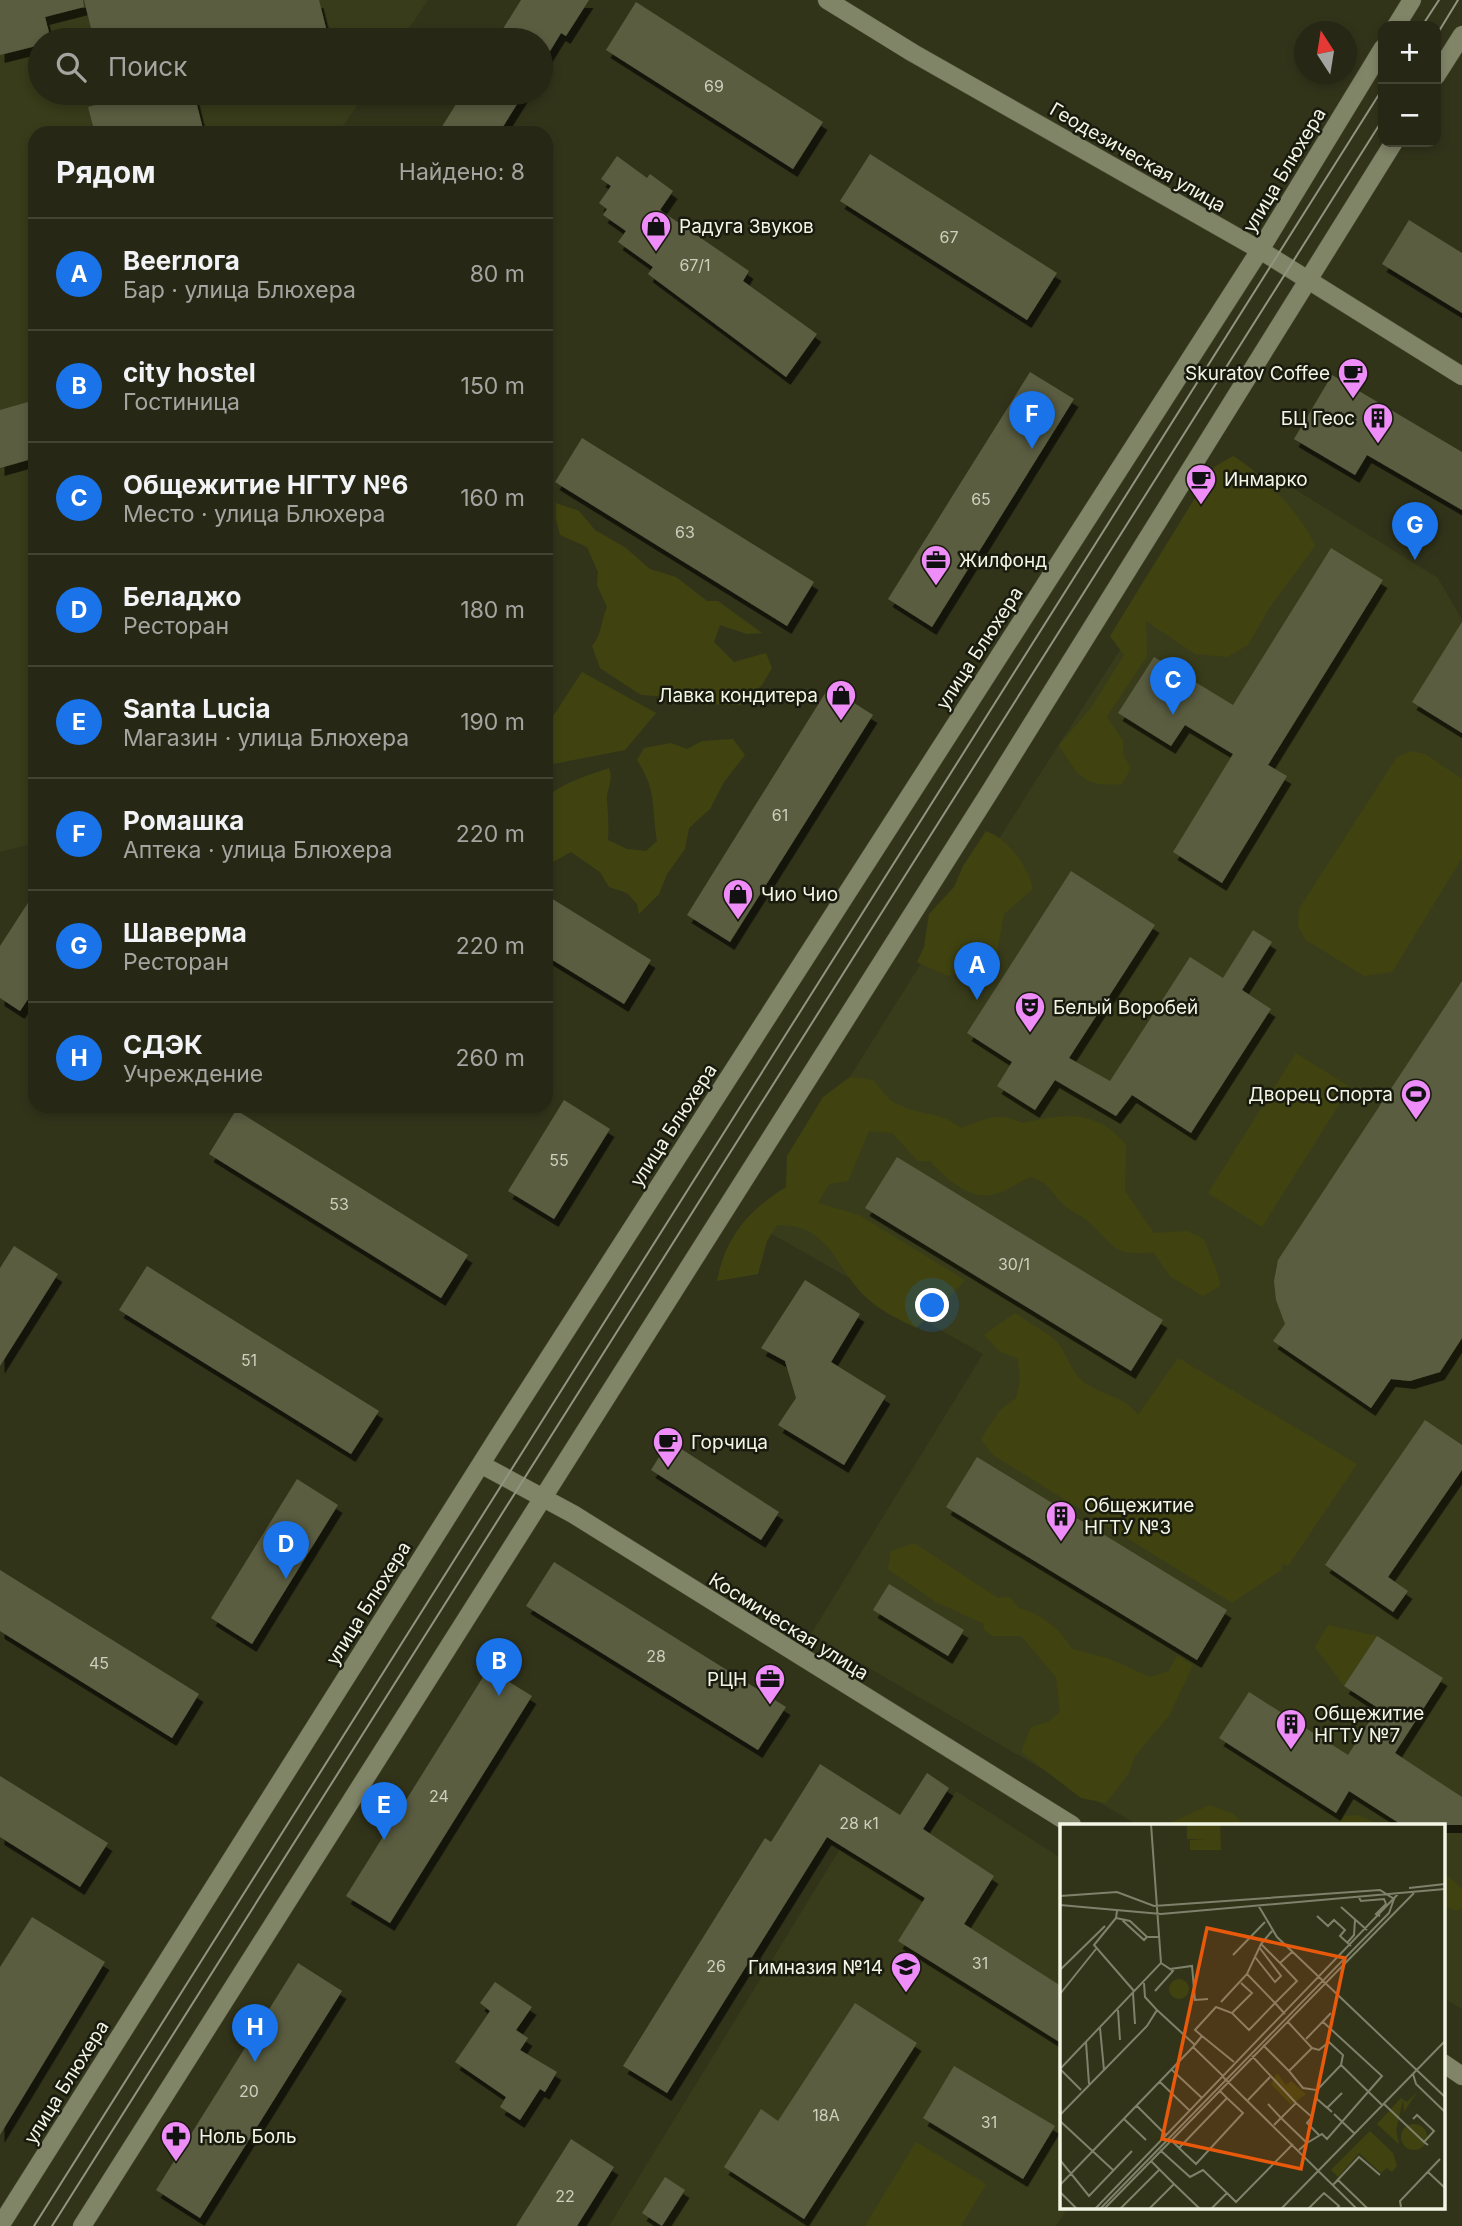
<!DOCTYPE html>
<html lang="ru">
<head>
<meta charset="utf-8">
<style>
  body { margin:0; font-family:Inter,sans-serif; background:#2e2f1d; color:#f1f3f6 }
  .controls { position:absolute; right:21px; top:21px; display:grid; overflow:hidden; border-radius:14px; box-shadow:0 4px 10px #0003 }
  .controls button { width:63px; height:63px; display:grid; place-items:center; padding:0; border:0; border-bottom:2px solid #424434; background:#262714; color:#f1f3f6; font:35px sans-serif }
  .compass { position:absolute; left:1294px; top:21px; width:63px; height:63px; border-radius:50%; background:#262714; box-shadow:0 4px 10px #0003; rotate:348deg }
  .you { position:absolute; left:933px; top:1306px; width:24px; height:24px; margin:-18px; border:5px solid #fff; border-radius:50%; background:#1a73e8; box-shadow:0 0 0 10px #1a73e833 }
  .badge { display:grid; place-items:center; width:46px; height:46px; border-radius:50%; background:#1a73e8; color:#fff; font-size:23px; font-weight:700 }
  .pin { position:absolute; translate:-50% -58px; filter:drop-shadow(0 2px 4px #0008) }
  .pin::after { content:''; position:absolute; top:37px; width:24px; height:21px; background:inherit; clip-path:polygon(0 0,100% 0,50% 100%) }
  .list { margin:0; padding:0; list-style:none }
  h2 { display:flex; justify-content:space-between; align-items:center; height:91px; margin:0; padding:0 28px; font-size:30px }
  h2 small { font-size:23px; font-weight:400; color:#a4a5a0 }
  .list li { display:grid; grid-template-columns:46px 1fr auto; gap:21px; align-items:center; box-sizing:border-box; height:112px; padding:0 28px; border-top:2px solid #424434 }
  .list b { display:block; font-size:26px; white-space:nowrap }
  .list p { margin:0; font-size:23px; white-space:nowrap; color:#a4a5a0 }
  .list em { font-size:23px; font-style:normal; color:#a4a5a0 }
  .icon { flex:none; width:38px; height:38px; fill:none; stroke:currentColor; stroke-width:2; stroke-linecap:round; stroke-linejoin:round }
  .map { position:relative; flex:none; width:1462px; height:2226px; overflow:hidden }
  .search { position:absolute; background:#262714; box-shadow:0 4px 10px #0003; left:28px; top:28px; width:525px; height:77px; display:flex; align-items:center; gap:18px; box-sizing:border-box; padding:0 24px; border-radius:38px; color:#a4a5a0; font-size:26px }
  .panel { position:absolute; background:#262714; box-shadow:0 4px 10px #0003; left:28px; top:126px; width:525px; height:987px; border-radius:21px }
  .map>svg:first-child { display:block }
</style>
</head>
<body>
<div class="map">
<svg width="1462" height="2226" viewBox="0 0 1462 2226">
  <defs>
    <filter id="shadow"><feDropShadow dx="4.5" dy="8" stdDeviation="0" flood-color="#0009"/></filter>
  </defs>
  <rect width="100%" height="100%" fill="#32341a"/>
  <!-- built -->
  <g fill="#393c1a">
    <polygon points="0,0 428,0 401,40 40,40 40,93 366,93 338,133 35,133 35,843 0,852"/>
    <polygon points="1267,472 1438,578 1462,620 1462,2009 1443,1998 1443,1825 1138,1825 811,1634 983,1354 763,1229 848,1080 1036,780 1203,522 1226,533"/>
    <polygon points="956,1791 1061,1858 1061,2207 1068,2207 1056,2226 609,2226 840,1849 899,1882"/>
  </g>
  <!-- green -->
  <g fill="#404310">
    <path d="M1233 456C1262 473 1303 516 1315 546L1270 607 1248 645 1227 657 1195 654 1146 621 1147 656 1107 717 1123 741V754L1131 768 1122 784C1084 788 1077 775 1059 745L1091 708 1124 655 1110 636 1214 467Z"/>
    <path d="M556 503 579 511 595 530 626 548 650 569 676 577 707 601H718L762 633 747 634 720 625 714 642 734 662 766 653 772 668 762 685 741 705 695 704 676 691 657 696 641 695 600 668 592 646C602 634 601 621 607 607L597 585 598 572 587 547 560 535 556 520Z"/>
    <polygon points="582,672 656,713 625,750 553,764 546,762 546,727"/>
    <path d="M733 739 745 755 724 782 710 809 689 828 685 849 667 874 659 894 639 914 637 904 627 893 609 887 600 872 571 852 551 863 546 860V797C565 782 586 776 609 768 614 781 606 789 607 801 608 815 609 826 608 840L627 849 646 851 657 841C651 806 658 793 637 760L644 748 671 743 687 749 702 741Z"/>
    <polygon points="1410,751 1425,754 1462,779 1462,858 1392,972 1364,976 1306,940 1298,926 1299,909 1397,757"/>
    <path d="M986 831C1009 840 1028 866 1033 889L1004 914 997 953 985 963 948 976 917 962 924 947 929 914 954 887 963 866Z"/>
    <polygon points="1296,1053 1350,1087 1262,1227 1208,1193"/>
    <path d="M850 1077 873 1080C879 1086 885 1096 892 1101 916 1117 937 1109 961 1128 985 1119 998 1111 1022 1123 1066 1114 1093 1108 1126 1144L1125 1191 1154 1233 1187 1231 1204 1239C1209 1256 1219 1269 1220 1286L1203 1296 1171 1277 1153 1252C1109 1257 1115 1243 1085 1219 1079 1214 1069 1211 1063 1204 1047 1189 1055 1187 1031 1177 1018 1182 1003 1193 991 1195 967 1199 944 1176 930 1161H918L892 1133 869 1131 848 1181 829 1184 818 1203 859 1215 965 1280 946 1302 916 1328C901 1320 882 1312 869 1300 835 1271 833 1224 777 1225L767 1241 758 1274 717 1281C726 1236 748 1211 786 1187L787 1156 823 1097Z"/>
    <path d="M1015 1313C1028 1322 1044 1330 1056 1341 1068 1354 1071 1375 1088 1385 1105 1396 1126 1397 1138 1415L1178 1358 1357 1464 1288 1566 1283 1563 1281 1570 1232 1603 993 1455 981 1439 1000 1410 1016 1398 1020 1380 1018 1359 999 1351 984 1335Z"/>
    <path d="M914 1543 998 1598 1010 1597 1018 1608C1041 1613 1060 1629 1072 1649L1110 1659 1150 1677 1169 1671 1177 1655 1193 1665 1169 1716 1135 1756 1129 1773 1106 1803 1081 1798 1021 1752 1031 1727 1048 1722 1060 1712 1056 1677 1021 1636H993L984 1630V1624L936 1602 888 1569 891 1551Z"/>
    <polygon points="1328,1625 1377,1636 1344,1686 1315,1647"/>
    <polygon points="1210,1805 1233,1814 1245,1825 1165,1825"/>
    <polygon points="1358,1815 1380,1825 1336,1825 1344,1816"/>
    <polygon points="1443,1871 1462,1889 1462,1908 1456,1911 1443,1905"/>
    <polygon points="916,2142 986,2184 961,2226 865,2226"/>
  </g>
  <!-- building -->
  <g fill="#5a5d41" filter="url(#shadow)">
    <polygon points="0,0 83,0 84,7 45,17 51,40 40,40 40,45 0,55"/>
    <polygon points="84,0 319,0 326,28 277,40 94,40"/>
    <polygon points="521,0 589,0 566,36 561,33 541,66 541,40 496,40"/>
    <polygon points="636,2 823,122 793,169 606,50"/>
    <polygon points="108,93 194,93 204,133 95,133 88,107 110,101"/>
    <polygon points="463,93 524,93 499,133 438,133"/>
    <polygon points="870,154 1057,273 1027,320 840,201"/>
    <polygon points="617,156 647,178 650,174 673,191 660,210 749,271 743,281 817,334 786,377 648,274 653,267 618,242 626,231 603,215 607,209 599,203 611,186 601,179"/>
    <polygon points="1409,220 1462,253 1462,313 1382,264"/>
    <polygon points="1030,372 1074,399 932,627 888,599"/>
    <polygon points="1332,375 1462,452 1462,510 1367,455 1355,475 1294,439"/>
    <polygon points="35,400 35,458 0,468 0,410"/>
    <polygon points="582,438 814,582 787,626 555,482"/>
    <polygon points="1331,548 1383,580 1268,765 1287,776 1222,883 1173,852 1233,754 1185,725 1171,746 1118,713 1154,657 1233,705"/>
    <polygon points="1462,622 1462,733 1412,702"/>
    <polygon points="829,687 873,715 730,942 687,915"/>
    <polygon points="1071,871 1155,925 1069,1058 1110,1081 1190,957 1223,978 1253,930 1272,942 1242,990 1271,1009 1191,1133 1132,1095 1116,1116 1055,1080 1035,1110 997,1086 1012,1062 967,1033"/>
    <polygon points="35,892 35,989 20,1011 0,998 0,946"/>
    <polygon points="546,895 651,960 624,1004 546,956"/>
    <polygon points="1462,981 1462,1338 1440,1372 1410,1381 1391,1379 1371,1408 1273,1341 1285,1324 1276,1300 1274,1281 1278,1260"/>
    <polygon points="564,1100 610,1129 554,1219 508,1191"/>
    <polygon points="236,1110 468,1255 441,1298 209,1154"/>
    <polygon points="897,1157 1163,1320 1131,1371 865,1208"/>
    <polygon points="14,1246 58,1274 0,1366 0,1268"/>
    <polygon points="147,1266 379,1411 351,1454 119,1310"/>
    <polygon points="805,1280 860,1314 831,1362 886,1396 844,1465 778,1425 796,1398 785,1361 761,1348"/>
    <polygon points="1425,1420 1462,1445 1462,1470 1388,1577 1408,1591 1393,1612 1325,1565"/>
    <polygon points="669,1441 779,1512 761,1540 651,1470"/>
    <polygon points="977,1457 1227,1610 1197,1660 946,1507"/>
    <polygon points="297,1479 338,1505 252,1644 211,1618"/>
    <polygon points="554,1562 786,1707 758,1750 526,1606"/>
    <polygon points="0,1570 199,1694 172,1738 0,1631"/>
    <polygon points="889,1584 964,1630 948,1656 873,1610"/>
    <polygon points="1377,1636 1443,1678 1395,1753 1462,1797 1462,1825 1402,1825 1349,1791 1336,1813 1219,1738 1249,1692 1348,1755 1378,1708 1344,1686"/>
    <polygon points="488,1669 532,1696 390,1923 346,1896"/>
    <polygon points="820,1764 900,1815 927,1773 949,1788 923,1829 994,1876 964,1924 1061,1986 1061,2043 898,1941 925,1898 827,1837 667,2093 623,2066 765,1838 771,1842"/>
    <polygon points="0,1776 108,1843 80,1887 0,1837"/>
    <polygon points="32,1917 105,1962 0,2135 0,1967"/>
    <polygon points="298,1963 342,1991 200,2218 156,2190"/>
    <polygon points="495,1982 532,2007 516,2030 528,2038 520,2050 557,2072 545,2092 540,2089 520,2120 500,2107 506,2097 455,2062 490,2011 480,2003"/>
    <polygon points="855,2003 917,2043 804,2219 724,2167 761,2109 778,2121"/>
    <polygon points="954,2066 1055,2126 1023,2179 923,2118"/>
    <polygon points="571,2139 614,2167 577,2226 516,2226"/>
    <polygon points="665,2177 685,2190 662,2226 642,2213"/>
  </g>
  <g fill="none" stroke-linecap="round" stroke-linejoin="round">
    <!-- minor casing -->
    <g stroke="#4e5039" stroke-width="19">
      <g id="minor">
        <polyline points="482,1465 573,1514 1072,1825"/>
        <polyline points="1443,2063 1462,2076"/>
      </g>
    </g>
    <!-- tertiary casing -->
    <g stroke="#4e5039" stroke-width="19">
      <g id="tertiary">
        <polyline points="827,0 913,53 1260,250 1462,376"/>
        <polyline points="1396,26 1412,0"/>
        <polyline points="1436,76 1462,35"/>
        <polyline points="0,2226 496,1440 1260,250 1383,48"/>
        <polyline points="82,2226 989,793 1394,142"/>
      </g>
    </g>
    <!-- minor -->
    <use href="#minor" stroke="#818568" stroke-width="18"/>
    <!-- tertiary -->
    <use href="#tertiary" stroke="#818568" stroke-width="18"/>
    <!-- tram -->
    <g stroke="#91947e" stroke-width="2">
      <polyline points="1422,26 1439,0"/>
      <polyline points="1436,36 1458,0"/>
      <polyline points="34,2226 1383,88"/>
      <polyline points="52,2226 1383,119"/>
    </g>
  </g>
  <!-- icons -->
  <defs>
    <g id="shop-pin" transform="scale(1.575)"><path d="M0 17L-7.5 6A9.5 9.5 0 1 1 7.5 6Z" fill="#ee8cf8" stroke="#1a1b0f"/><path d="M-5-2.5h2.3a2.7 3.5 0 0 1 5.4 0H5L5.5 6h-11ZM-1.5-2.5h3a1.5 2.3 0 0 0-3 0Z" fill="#111"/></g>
    <g id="cafe-pin" transform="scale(1.575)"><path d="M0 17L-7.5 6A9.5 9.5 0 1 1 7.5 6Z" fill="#ee8cf8" stroke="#1a1b0f"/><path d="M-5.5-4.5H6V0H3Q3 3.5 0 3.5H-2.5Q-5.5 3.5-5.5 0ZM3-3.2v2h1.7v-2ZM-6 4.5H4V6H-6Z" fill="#111"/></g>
    <g id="building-pin" transform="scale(1.575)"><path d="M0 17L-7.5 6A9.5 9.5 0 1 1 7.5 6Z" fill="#ee8cf8" stroke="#1a1b0f"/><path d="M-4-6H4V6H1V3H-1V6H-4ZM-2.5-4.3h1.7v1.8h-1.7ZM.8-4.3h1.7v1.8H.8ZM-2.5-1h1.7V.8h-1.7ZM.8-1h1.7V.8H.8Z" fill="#111"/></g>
    <g id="office-pin" transform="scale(1.575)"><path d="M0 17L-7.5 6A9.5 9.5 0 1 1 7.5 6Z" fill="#ee8cf8" stroke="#1a1b0f"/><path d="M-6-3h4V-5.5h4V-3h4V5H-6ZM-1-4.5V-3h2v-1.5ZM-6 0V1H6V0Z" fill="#111"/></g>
    <g id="theatre-pin" transform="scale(1.575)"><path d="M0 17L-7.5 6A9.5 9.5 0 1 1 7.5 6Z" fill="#ee8cf8" stroke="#1a1b0f"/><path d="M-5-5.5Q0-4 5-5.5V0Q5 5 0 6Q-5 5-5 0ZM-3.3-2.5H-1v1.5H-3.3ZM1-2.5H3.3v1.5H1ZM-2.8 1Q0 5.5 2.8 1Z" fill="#111"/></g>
    <g id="stadium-pin" transform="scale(1.575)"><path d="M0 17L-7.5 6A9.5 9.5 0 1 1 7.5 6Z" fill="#ee8cf8" stroke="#1a1b0f"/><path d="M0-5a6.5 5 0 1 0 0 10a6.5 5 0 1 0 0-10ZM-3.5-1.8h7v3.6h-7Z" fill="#111"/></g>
    <g id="school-pin" transform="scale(1.575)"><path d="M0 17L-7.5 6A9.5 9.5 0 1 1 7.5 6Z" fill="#ee8cf8" stroke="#1a1b0f"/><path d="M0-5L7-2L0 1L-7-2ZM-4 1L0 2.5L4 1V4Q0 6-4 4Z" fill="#111"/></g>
    <g id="pharmacy-pin" transform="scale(1.575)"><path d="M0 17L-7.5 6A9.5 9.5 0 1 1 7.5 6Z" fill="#ee8cf8" stroke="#1a1b0f"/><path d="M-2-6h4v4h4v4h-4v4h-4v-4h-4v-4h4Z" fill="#111"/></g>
  </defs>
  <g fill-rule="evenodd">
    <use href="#shop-pin" x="656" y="226"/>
    <use href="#cafe-pin" x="1353" y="373"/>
    <use href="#building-pin" x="1378" y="418"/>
    <use href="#cafe-pin" x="1201" y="479"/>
    <use href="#office-pin" x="936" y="560"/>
    <use href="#shop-pin" x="841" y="695"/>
    <use href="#shop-pin" x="738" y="894"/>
    <use href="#theatre-pin" x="1030" y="1007"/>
    <use href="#stadium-pin" x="1416" y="1094"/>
    <use href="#cafe-pin" x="668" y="1442"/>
    <use href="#building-pin" x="1061" y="1516"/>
    <use href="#office-pin" x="770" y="1679"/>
    <use href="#building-pin" x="1291" y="1724"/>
    <use href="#school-pin" x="906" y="1967"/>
    <use href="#pharmacy-pin" x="176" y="2136"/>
  </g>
  <g text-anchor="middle" stroke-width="5" stroke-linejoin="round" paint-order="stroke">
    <!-- number labels -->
    <g font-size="16" fill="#cdd0bc">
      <text x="714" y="92">69</text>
      <text x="949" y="243">67</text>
      <text x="695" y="271">67/1</text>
      <text x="981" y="505">65</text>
      <text x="685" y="538">63</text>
      <text x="780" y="821">61</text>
      <text x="559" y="1166">55</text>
      <text x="339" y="1210">53</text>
      <text x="1014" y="1270">30/1</text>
      <text x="249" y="1366">51</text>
      <text x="656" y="1662">28</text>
      <text x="99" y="1669">45</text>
      <text x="439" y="1802">24</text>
      <text x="859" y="1829">28 к1</text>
      <text x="980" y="1969">31</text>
      <text x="716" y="1972">26</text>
      <text x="249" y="2097">20</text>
      <text x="826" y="2121">18А</text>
      <text x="989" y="2128">31</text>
      <text x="565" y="2202">22</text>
    </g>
    <!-- street labels -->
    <g font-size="19" fill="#f3f6e5" stroke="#1a1b0f">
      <text transform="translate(1138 157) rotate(30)" y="7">Геодезическая улица</text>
      <text transform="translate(1284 170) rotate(-59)" y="7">улица Блюхера</text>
      <text transform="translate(979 648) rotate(-57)" y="7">улица Блюхера</text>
      <text transform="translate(673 1125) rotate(-57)" y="7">улица Блюхера</text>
      <text transform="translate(368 1603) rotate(-58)" y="7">улица Блюхера</text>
      <text transform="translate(789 1626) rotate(32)" y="7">Космическая улица</text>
      <text transform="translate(66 2082) rotate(-58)" y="7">улица Блюхера</text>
    </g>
    <!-- poi labels -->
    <g font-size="19" fill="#f3f6e5" stroke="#1a1b0f" text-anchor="start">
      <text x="679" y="233">Радуга Звуков</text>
      <text x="1330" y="380" text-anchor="end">Skuratov Coffee</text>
      <text x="1355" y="425" text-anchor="end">БЦ Геос</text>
      <text x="1224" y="486">Инмарко</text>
      <text x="959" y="567">Жилфонд</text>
      <text x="818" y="702" text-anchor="end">Лавка кондитера</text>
      <text x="761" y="901">Чио Чио</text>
      <text x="1053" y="1014">Белый Воробей</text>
      <text x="1393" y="1101" text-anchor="end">Дворец Спорта</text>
      <text x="691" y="1449">Горчица</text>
      <text x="1084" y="1512">Общежитие<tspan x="1084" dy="22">НГТУ №3</tspan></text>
      <text x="747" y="1686" text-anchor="end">РЦН</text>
      <text x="1314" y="1720">Общежитие<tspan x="1314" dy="22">НГТУ №7</tspan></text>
      <text x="883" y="1974" text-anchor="end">Гимназия №14</text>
      <text x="199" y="2143">Ноль Боль</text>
    </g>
  </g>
  <!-- overview -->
  <g transform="translate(1060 1824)">
    <rect width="385" height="385" fill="#32341a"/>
    <path d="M127 0H160L161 26H130V16L147 15H127ZM109 165a10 10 0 1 1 20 0a10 10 0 1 1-20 0ZM217 249 226 261 231 257 246 270 231 281 211 260ZM357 268 344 288 343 276 336 306 339 320 317 300 341 274 347 278ZM341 313a13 13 0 1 1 26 0a13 13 0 1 1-26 0ZM310 307 333 329 337 342 332 348 327 344 321 349 299 329 278 353 271 346Z" fill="#404310"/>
    <path fill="none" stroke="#7f826b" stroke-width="2" d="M349 64 385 60M0 72 57 68 94 82 320 66 334 75 329 89 40 385M298 72 301 77 324 75 326 80 316 90 320 92M0 81 101 90 385 65M198 81 217 113 385 273M281 83 307 106M57 87 56 94 70 97 87 113H100M257 92 268 102 274 96 285 106 280 112 291 122M56 94 34 121 74 167M62 96 84 116 87 113M212 107 201 120 220 139M287 119 294 111 295 96M173 131 205 98M195 133 215 158 221 152 199 123M110 145 132 142 135 176 148 175M0 146 45 102M187 150 215 179 237 157 220 139 232 128M95 167 113 147 101 139M73 169 75 200M0 170 36 125M161 178 187 150 201 120M58 186 60 216M97 186 135 221M172 189 192 169 181 159M40 204 44 246M142 212 174 238M246 215 271 189M26 218 29 260M203 221 229 247 252 224 227 197M133 223 163 252M252 224 259 226 269 218 283 231 281 241 257 266M192 232 236 279 221 294 208 280M281 241 322 281M112 246 142 274M229 247 243 264 257 266V275L272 288M353 250 356 260 385 288M163 253 297 385M100 258 130 287M21 266 0 245 101 139 91 0M188 276 210 253M236 279 252 293 247 299 260 312M324 280 364 318M77 282 106 311M267 284 282 269M274 290 295 310M0 291 87 202 97 186 85 173 84 159M64 295 86 316M353 295 357 291 374 307 364 318 368 321M0 297 53 346M214 301 221 294 247 319 239 326M111 316 119 324 167 274 159 266M247 319 262 310 267 315 322 252 262 197M119 324 136 340 183 289 167 274M100 326 130 353 143 346 167 369 151 385M0 336 29 372 72 327M368 348 385 364M277 355 308 385M114 360 140 385M0 361 133 223 142 212 135 206 156 183 172 189 189 206 215 179 225 190M273 361 299 333 320 351M0 368 17 385M167 369 176 378 233 320M341 383 340 377 380 335M35 385 339 69M44 385 354 69M60 385 100 345M89 385 114 360 91 337M221 385 385 217M248 385 264 369 279 382 276 385"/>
    <path fill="#e8590c" fill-opacity="0.15" stroke="#e8590c" stroke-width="3.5" d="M147 104 285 134 241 345 102 315Z"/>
    <rect width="385" height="385" fill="none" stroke="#f3f6e5" stroke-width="3.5"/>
  </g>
</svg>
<div class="controls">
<button>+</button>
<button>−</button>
</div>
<svg class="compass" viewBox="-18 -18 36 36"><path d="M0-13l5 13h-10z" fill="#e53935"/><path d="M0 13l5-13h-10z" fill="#a4a5a0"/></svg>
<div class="you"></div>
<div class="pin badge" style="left:977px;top:1000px">A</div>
<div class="pin badge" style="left:499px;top:1696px">B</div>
<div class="pin badge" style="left:1173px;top:715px">C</div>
<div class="pin badge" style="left:286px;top:1579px">D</div>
<div class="pin badge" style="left:384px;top:1840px">E</div>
<div class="pin badge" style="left:1032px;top:449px">F</div>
<div class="pin badge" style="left:1415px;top:560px">G</div>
<div class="pin badge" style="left:255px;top:2062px">H</div>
<div class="search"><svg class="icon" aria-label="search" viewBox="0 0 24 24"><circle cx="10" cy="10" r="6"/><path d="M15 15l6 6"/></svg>Поиск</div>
<section class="panel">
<h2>Рядом<small>Найдено: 8</small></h2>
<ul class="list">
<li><span class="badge">A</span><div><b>Beerлога</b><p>Бар · улица Блюхера</p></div><em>80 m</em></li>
<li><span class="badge">B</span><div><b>city hostel</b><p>Гостиница</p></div><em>150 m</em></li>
<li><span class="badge">C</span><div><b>Общежитие НГТУ №6</b><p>Место · улица Блюхера</p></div><em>160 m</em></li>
<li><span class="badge">D</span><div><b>Беладжо</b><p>Ресторан</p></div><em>180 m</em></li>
<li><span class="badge">E</span><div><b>Santa Lucia</b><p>Магазин · улица Блюхера</p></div><em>190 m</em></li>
<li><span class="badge">F</span><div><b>Ромашка</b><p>Аптека · улица Блюхера</p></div><em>220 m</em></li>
<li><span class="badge">G</span><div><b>Шаверма</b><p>Ресторан</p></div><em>220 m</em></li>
<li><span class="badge">H</span><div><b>СДЭК</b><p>Учреждение</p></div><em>260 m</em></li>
</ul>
</section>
</div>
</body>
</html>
